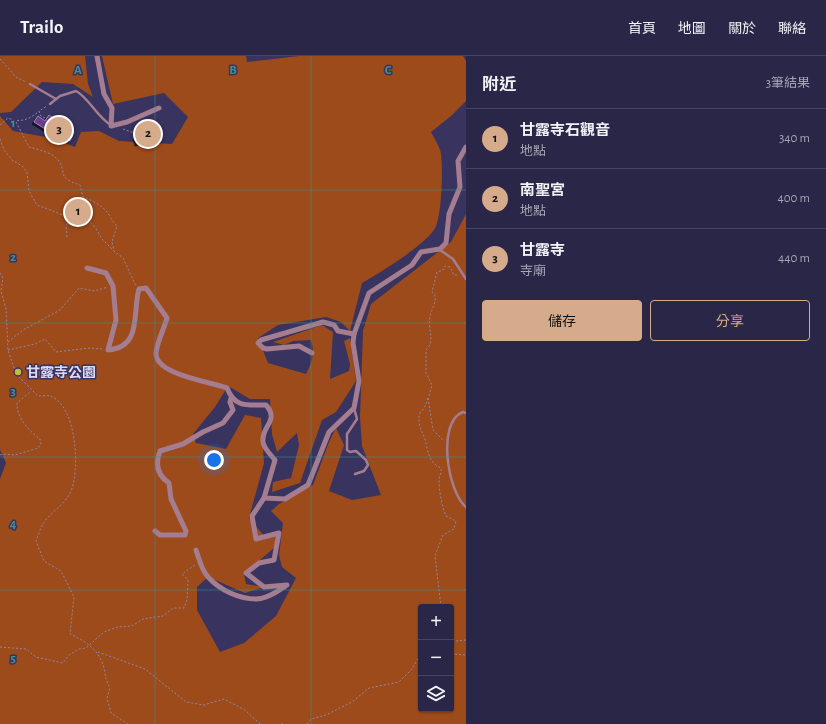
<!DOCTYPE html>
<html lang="zh-TW">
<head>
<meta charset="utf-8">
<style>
  body { margin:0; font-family:"Alegreya Sans","Noto Sans TC",sans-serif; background:#322e4e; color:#f1f3f6 }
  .controls { position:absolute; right:12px; bottom:12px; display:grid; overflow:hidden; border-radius:4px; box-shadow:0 1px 3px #0004 }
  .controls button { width:36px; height:36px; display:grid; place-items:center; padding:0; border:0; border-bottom:1px solid #464360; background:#2a2647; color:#f1f3f6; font:20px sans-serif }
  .you { position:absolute; left:214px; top:404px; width:14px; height:14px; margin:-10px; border:3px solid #fff; border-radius:50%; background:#1a73e8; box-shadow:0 0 0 6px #1a73e833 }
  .badge { display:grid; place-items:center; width:26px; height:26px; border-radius:50%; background:#d6ab8b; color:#111; font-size:13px; font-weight:700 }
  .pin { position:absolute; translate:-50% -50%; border:2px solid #fff; box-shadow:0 1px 4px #0006 }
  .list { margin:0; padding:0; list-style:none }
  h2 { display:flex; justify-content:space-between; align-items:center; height:52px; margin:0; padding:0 16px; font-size:17px }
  h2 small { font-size:13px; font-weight:400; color:#a5a5b4 }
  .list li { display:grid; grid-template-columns:26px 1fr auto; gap:12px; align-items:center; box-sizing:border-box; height:60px; padding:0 16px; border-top:1px solid #464360 }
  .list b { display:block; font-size:15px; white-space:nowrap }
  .list p { margin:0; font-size:13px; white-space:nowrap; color:#a5a5b4 }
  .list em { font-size:13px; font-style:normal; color:#a5a5b4 }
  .actions { display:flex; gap:8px; padding:12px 16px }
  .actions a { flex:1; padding:9px 0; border:1px solid #d6ab8b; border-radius:4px; text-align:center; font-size:14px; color:#d6ab8b }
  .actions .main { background:#d6ab8b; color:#111 }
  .icon { flex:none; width:22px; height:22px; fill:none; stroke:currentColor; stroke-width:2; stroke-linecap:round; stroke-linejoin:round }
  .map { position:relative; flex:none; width:466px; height:668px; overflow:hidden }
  header { display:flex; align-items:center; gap:24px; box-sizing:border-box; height:56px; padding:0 20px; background:#2a2647; border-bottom:1px solid #464360 }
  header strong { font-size:19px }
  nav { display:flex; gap:22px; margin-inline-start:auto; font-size:14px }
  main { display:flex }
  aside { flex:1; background:#2a2647 }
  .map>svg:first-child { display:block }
</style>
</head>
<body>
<header>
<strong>Trailo</strong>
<nav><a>首頁</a><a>地圖</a><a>關於</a><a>聯絡</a></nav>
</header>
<main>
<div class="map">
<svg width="466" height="668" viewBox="0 0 466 668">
  <defs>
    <filter id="shadow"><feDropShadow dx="-2" dy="2" stdDeviation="0" flood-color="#0009"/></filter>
  </defs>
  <rect width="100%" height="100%" fill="#38335f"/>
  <!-- forest -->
  <g fill="#9e4b1b" fill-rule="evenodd">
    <polygon points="0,0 85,0 88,28 93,41 73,28 42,26 11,56 0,57"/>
    <path d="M102 0H246L247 6 299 0H463L466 5V45L451 60 431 76C434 82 440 91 441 98 443 112 442 164 434 174 419 193 383 215 362 227L350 275 341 266 326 261 278 269 258 282 268 307 306 318C312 306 315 298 311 284L293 285 284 289 273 286 322 269 333 276 330 323 349 315 350 308 344 285 350 282 356 325 336 356 322 364 300 427 272 436 273 426 291 422 299 389 297 377 277 396 272 378 270 343H250L228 330 215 351 193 378 196 387 226 393 245 359 261 362 264 407 249 462 264 480 279 477 275 491 244 518 246 528 264 531 245 537 208 521 197 531V554L220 596 244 587 276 560 296 522 282 511 279 499 283 467 271 455 279 448 313 429 329 386 336 372 344 389 329 435 352 444 381 439 362 390 360 361 363 275 371 248 451 186 466 158V668H0V423L6 407 0 394V60L13 75 51 82 75 91 81 76 99 75 119 85 172 88 188 61 164 37 113 48ZM421 551H451V653H421Z"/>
  </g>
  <!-- building -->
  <g fill="#6a418d" stroke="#9b83b3" filter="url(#shadow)">
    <polygon points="49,59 74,76 70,85 64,81 62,83 34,66 38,60 45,65"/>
    <polygon points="150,69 152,76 157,75 159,79 152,81 152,84 137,88 135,81 138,79 137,73"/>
  </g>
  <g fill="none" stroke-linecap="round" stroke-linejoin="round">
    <!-- path -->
    <g stroke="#8b88ac" stroke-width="1" stroke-dasharray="2 2" stroke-linecap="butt">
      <polyline points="0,3 16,21 26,26"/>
      <polyline points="45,62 40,59 39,55 47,50"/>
      <path d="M16 66 29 91C39 94 52 96 58 104 68 117 55 121 80 129L83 141C91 144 100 148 106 155 110 159 112 166 117 170L112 186 114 195 123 202 136 230"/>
      <path d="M0 69 8 62C20 67 29 64 39 55"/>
      <polyline points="123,73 134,77"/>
      <polyline points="0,83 4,94 12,104 22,110 27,116 29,135 37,149 63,159 79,153 83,154 84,161 95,171 102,183 114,195"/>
      <polyline points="67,181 66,169 77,162 83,161"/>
      <path d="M0 217 3 222 1 235 6 253 8 294 16 318 38 340C42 340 47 339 50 340 77 349 80 414 71 435 65 449 50 456 43 468 40 473 38 480 36 485L44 505 61 515 74 541 70 578C86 585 100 595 104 612 106 622 105 622 110 632L107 642 111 657 128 668"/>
      <polyline points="8,286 23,274 60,254 79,232 94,235 108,231"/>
      <polyline points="8,294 35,288 45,283 56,296 89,292 103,293"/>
      <polyline points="428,342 433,374 443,384"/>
      <path d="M0 399 3 398 15 399 38 392 41 388 40 383C29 375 16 361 17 347L31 335"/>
      <path d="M441 551 435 500 443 479 454 473 456 465 446 460C442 450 439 436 439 424 439 420 442 417 441 412 430 407 428 398 426 387 424 377 416 369 420 357 421 355 424 353 425 350 428 344 430 336 432 329L426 317V294C436 285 427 273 430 260 432 252 436 248 435 239L432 236 437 216 443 214 445 210 450 211 454 219H458"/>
      <polyline points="456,585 466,584"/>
      <polyline points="0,591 26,593 36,601 63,607 69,599 79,593 86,592 104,576 118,571 132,570 143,563 163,560 173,552 184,552 187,544 188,524 182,518 195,509"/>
      <polyline points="98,596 145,613 186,646 204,649 224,643 245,654 260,668"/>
      <polyline points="451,598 466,599"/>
      <polyline points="281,668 283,668"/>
      <polyline points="307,668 311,663 326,659 352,646 369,632 399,626 411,614 421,598"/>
    </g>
    <!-- service -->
    <g stroke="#a47d90" stroke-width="2.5">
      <polyline points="30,28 56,43"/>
      <path d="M50 48 60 40 76 35C88 41 98 62 111 69"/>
      <polyline points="440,194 453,203 466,223"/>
      <polyline points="354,352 357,363 347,378 347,394 350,396 356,395 366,404 368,409 364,415 355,418"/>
      <path d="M466 357 463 356C436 366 448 437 466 451"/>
    </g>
    <!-- minor -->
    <g stroke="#a47d90" stroke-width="5">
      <polyline points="97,0 104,38 112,52 111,70 127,66 159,52"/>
      <path d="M87 212 106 217 113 230 116 264 108 294C143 291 132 256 139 233L146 232 167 262C164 273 157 286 156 297 155 319 212 326 227 332 235 352 247 349 266 349 280 365 261 370 263 386 264 393 271 399 275 404L264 442 252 460 256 483 279 477 274 504 259 507 246 517 264 531 287 529C278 535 267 543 256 543 239 543 220 534 209 522 202 516 199 503 196 494"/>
      <polyline points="312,297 299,290 267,293 263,292 258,287 261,284 323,266 334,269 338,275 354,278"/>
      <polyline points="264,442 285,443 308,429 329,376 354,352 359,325 353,287 354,278 369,237 412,209 421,196 440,193 446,187 449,158 460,131 458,105 466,91"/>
      <path d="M155 475 160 479H185L186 475 171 443 169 427C157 419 155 408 160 395L183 388 203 376 223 367 233 354 230 346 231 342"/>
    </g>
  </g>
  <!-- grid -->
  <path fill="none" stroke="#428f90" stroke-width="1" stroke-opacity="0.55" d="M155 0V668M311 0V668M0 134H466M0 267H466M0 401H466M0 534H466"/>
  <!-- markers -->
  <circle fill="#c2bd3f" stroke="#38335f" stroke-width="1.5" cx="18" cy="316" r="4"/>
  <g text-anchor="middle" stroke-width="3" stroke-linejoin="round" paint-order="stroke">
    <!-- poi labels -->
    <g font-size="14" font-weight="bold" fill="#dbdaf6" stroke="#38335f" text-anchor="start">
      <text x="26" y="321">甘露寺公園</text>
    </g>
  </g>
  <g font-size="13" text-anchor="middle" font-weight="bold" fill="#428f90" stroke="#38335f" stroke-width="3" stroke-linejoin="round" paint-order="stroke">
    <text x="78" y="18">A</text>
    <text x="233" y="18">B</text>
    <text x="388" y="18">C</text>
    <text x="13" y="71">1</text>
    <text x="13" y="205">2</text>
    <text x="13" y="339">3</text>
    <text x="13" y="472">4</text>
    <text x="13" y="606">5</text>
  </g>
</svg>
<div class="controls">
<button>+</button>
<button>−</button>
<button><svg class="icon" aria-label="layers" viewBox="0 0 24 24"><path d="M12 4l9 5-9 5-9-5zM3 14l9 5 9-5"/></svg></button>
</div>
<div class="you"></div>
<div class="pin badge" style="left:78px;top:156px">1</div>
<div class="pin badge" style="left:148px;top:78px">2</div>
<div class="pin badge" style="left:59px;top:74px">3</div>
</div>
<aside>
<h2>附近<small>3筆結果</small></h2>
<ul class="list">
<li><span class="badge">1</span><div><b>甘露寺石觀音</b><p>地點</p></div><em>340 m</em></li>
<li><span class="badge">2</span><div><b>南聖宮</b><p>地點</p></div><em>400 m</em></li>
<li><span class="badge">3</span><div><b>甘露寺</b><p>寺廟</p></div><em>440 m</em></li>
</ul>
<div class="actions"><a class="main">儲存</a><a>分享</a></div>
</aside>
</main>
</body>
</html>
